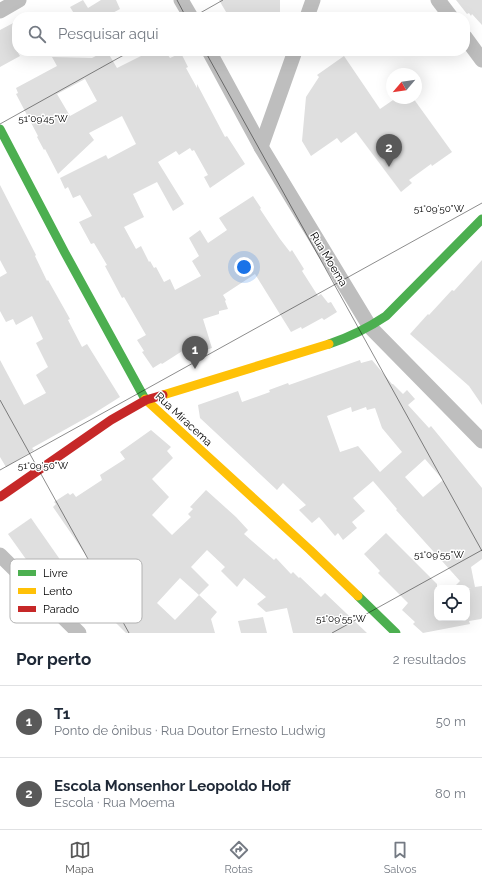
<!DOCTYPE html>
<html lang="pt">
<head>
<meta charset="utf-8">
<style>
  body { margin:0; font-family:Raleway,sans-serif; background:#f6f6f7; color:#1f2937 }
  .controls { position:absolute; right:12px; bottom:12px; display:grid; overflow:hidden; border-radius:8px; box-shadow:0 4px 16px #0002 }
  .controls button { width:36px; height:36px; display:grid; place-items:center; padding:0; border:0; border-bottom:1px solid #e0e1e3; background:#fff; color:#1f2937; font:20px sans-serif }
  .compass { position:absolute; left:386px; top:68px; width:36px; height:36px; border-radius:50%; background:#fff; box-shadow:0 4px 16px #0002; rotate:241deg }
  .you { position:absolute; left:244px; top:267px; width:14px; height:14px; margin:-10px; border:3px solid #fff; border-radius:50%; background:#1a73e8; box-shadow:0 0 0 6px #1a73e833 }
  .badge { display:grid; place-items:center; width:26px; height:26px; border-radius:50%; background:#595959; color:#fff; font-size:13px; font-weight:700 }
  .pin { position:absolute; translate:-50% -33px; filter:drop-shadow(0 1px 2px #0008) }
  .pin::after { content:''; position:absolute; top:21px; width:14px; height:12px; background:inherit; clip-path:polygon(0 0,100% 0,50% 100%) }
  .list { margin:0; padding:0; list-style:none }
  h2 { display:flex; justify-content:space-between; align-items:center; height:52px; margin:0; padding:0 16px; font-size:17px }
  h2 small { font-size:13px; font-weight:400; color:#747a83 }
  .list li { display:grid; grid-template-columns:26px 1fr auto; gap:12px; align-items:center; box-sizing:border-box; height:72px; padding:0 16px; border-top:1px solid #e0e1e3 }
  .list b { display:block; font-size:15px; white-space:nowrap }
  .list p { margin:0; font-size:13px; white-space:nowrap; color:#747a83 }
  .list em { font-size:13px; font-style:normal; color:#747a83 }
  .icon { flex:none; width:22px; height:22px; fill:none; stroke:currentColor; stroke-width:2; stroke-linecap:round; stroke-linejoin:round }
  .map { position:relative; flex:none; width:482px; height:633px; overflow:hidden }
  .search { position:absolute; background:#fff; box-shadow:0 4px 16px #0002; left:12px; right:12px; top:12px; height:44px; display:flex; align-items:center; gap:10px; box-sizing:border-box; padding:0 14px; border-radius:16px; color:#747a83; font-size:15px }
  .sheet { height:196px; background:#fff }
  nav { display:flex; justify-content:space-around; align-items:center; box-sizing:border-box; height:56px; border-top:1px solid #e0e1e3; background:#fff; font-size:11px; color:#747a83 }
  nav a { display:grid; justify-items:center; gap:2px }
  nav .on { color:#595959 }
  .map>svg:first-child { display:block }
</style>
</head>
<body>
<div class="map">
<svg width="482" height="633" viewBox="0 0 482 633">
  <rect width="100%" height="100%" fill="#fff"/>
  <!-- building -->
  <g fill="#dfdfdf" fill-rule="evenodd">
    <polygon points="83,0 88,8 101,0 116,0 120,9 105,17 71,17 75,15 70,7"/>
    <polygon points="219,0 280,0 280,15 263,14 263,17 229,17"/>
    <polygon points="456,0 482,0 482,25 472,14 471,16 469,13 467,14"/>
    <polygon points="17,21 17,51 20,56 0,67 0,30"/>
    <path d="M105 51H107L117 68 151 51H165L170 58 181 53 188 67 186 68 197 88V84L225 137 227 136 245 164 210 188 204 177 208 175 194 150 192 151 190 148 179 155 176 151 158 162 184 204 173 211 157 182 133 194 144 217 124 227 136 249 141 246 149 262 150 261 154 268 156 267 164 282 170 279 175 290 201 276 192 261 199 256 189 238 200 230 208 243 227 230 219 218 253 196 261 208 260 209 280 239 290 252 292 250 304 269 302 271 318 296 321 294 328 303 331 302 337 312 324 320 322 318 302 329 301 327 291 332 255 274 223 295 226 300 225 301 228 309 219 311V314L203 319 212 348 189 355 187 348 162 364 161 363 153 368 142 352 144 351 137 340 146 335 124 297 122 298 105 266 107 265 94 243 91 244 79 222 92 216 80 195 73 198 68 187 65 189 60 178 106 155 108 159 136 144 122 116 89 133 94 140 58 174 45 149 44 150 37 137 38 136 16 94 18 93 16 88 57 66 52 57 92 58ZM85 79 97 101 70 116 57 94Z"/>
    <polygon points="344,56 380,109 396,98 413,98 452,152 432,166 431,164 409,180 412,183 401,192 356,132 341,143 337,138 311,156 302,141 306,97 319,77 317,75"/>
    <polygon points="0,185 36,255 35,256 47,281 48,280 70,319 68,320 82,347 87,344 120,397 93,414 32,448 34,450 6,467 0,457 0,360 24,405 46,393 36,375 48,367 36,343 43,339 32,316 16,325 13,319 6,322 0,311 0,277 7,273 0,260"/>
    <polygon points="482,260 482,405 469,386 410,334 428,314 429,315 452,290 454,291"/>
    <path d="M360 360 361 363 372 360 392 384H393L403 394 407 390 415 399 408 405 429 428 431 426 482 488V559L471 567 475 587 482 586V618L481 619 469 621 470 624 423 633 413 624 415 622 402 610 408 603 378 573 380 571 364 554 386 533 437 584V618H467V589L471 588H453L460 581 396 510 397 509 373 481 353 498 365 511 352 522 357 528 343 540 338 533 335 536 319 517 312 523 299 510 306 505 287 487 283 483 277 490 200 418 198 405 238 391 242 402 270 392 269 390 288 383 289 385ZM351 407 352 412 366 407 367 410 375 408 382 428 402 452 380 472 358 446 340 452 327 416ZM425 459 443 480 423 497 405 477Z"/>
    <path d="M151 430 171 447 167 451 173 458 152 479 169 497 152 515 172 535 191 517 188 514 193 509 190 507 206 490 236 517 248 530 244 534 274 560 276 558 291 574 293 572 299 578 300 577 321 597 325 593 367 633H293L287 608 266 612 257 604 266 597 244 578 237 587 221 571 225 567 207 550 191 567 209 585 199 595 217 612 211 619 215 633H126L109 616 107 618 75 589 73 590 63 577 88 558 53 507 56 504 54 502 68 493 70 495 73 493 76 497 102 480 100 475 125 459 120 452ZM180 578 199 595 175 620 157 603Z"/>
    <polygon points="31,518 68,571 57,579 50,568 44,572 41,568 37,571 31,561 28,562 8,534"/>
    <polygon points="263,617 267,633 241,633 238,621"/>
  </g>
  <g fill="none" stroke-linecap="round" stroke-linejoin="round">
    <!-- street -->
    <g stroke="#bebebe" stroke-width="15">
      <polyline points="181,0 191,17"/>
      <polyline points="438,0 451,17"/>
      <polyline points="0,11 19,0"/>
      <polyline points="307,17 313,0"/>
      <polyline points="465,37 482,60"/>
      <polyline points="209,51 261,147 370,327 482,441"/>
      <polyline points="261,147 295,51"/>
      <polyline points="0,555 79,633"/>
    </g>
    <!-- fast -->
    <g stroke="#4caf50" stroke-width="9">
      <polyline points="0,129 65,253 145,399"/>
      <path d="M329 344C350 337 368 328 386 316L482 219"/>
      <polyline points="358,596 396,633"/>
    </g>
    <!-- slow -->
    <g stroke="#ffc107" stroke-width="9">
      <polyline points="163,395 329,344"/>
      <polyline points="145,399 310,550 358,596"/>
    </g>
    <!-- jam -->
    <polyline stroke="#c62828" stroke-width="9" points="0,497 111,420 146,400 163,395"/>
  </g>
  <!-- ticks -->
  <path fill="none" stroke="#000" stroke-width="1" stroke-opacity="0.45" d="M177 0 186 17M193 17 223 0M205 51 482 551M0 124 131 51M0 400 129 633M0 470 482 203M332 633 482 550"/>
  <g text-anchor="middle" stroke-width="3" stroke-linejoin="round" paint-order="stroke">
    <!-- street labels -->
    <g font-size="11" fill="#000" stroke="#fff">
      <text transform="translate(329 259) rotate(59)" y="4">Rua Moema</text>
      <text transform="translate(184 419) rotate(43)" y="4">Rua Miracema</text>
    </g>
  </g>
  <!-- legend -->
  <rect x="10" y="559" width="132" height="64" rx="6" fill="#fff" stroke="#b2b2b2" stroke-width="1"/>
  <rect x="18" y="570" width="18" height="6" fill="#4caf50"/>
  <rect x="18" y="588" width="18" height="6" fill="#ffc107"/>
  <rect x="18" y="606" width="18" height="6" fill="#c62828"/>
  <g font-size="11" fill="#000">
    <text x="43" y="577">Livre</text>
    <text x="43" y="595">Lento</text>
    <text x="43" y="613">Parado</text>
  </g>
  <g font-size="10" text-anchor="middle" fill="#000" stroke="#fff" stroke-width="3" stroke-linejoin="round" paint-order="stroke">
    <text x="43" y="122">51°09'45"W</text>
    <text x="439" y="212">51°09'50"W</text>
    <text x="43" y="469">51°09'50"W</text>
    <text x="439" y="558">51°09'55"W</text>
    <text x="341" y="622">51°09'55"W</text>
  </g>
</svg>
<div class="controls">
<button><svg class="icon" aria-label="locate" viewBox="0 0 24 24"><circle cx="12" cy="12" r="6"/><path d="M12 2v4M12 18v4M2 12h4M18 12h4"/></svg></button>
</div>
<svg class="compass" viewBox="-18 -18 36 36"><path d="M0-13l5 13h-10z" fill="#e53935"/><path d="M0 13l5-13h-10z" fill="#747a83"/></svg>
<div class="you"></div>
<div class="pin badge" style="left:195px;top:369px">1</div>
<div class="pin badge" style="left:389px;top:167px">2</div>
<div class="search"><svg class="icon" aria-label="search" viewBox="0 0 24 24"><circle cx="10" cy="10" r="6"/><path d="M15 15l6 6"/></svg>Pesquisar aqui</div>
</div>
<section class="sheet">
<h2>Por perto<small>2 resultados</small></h2>
<ul class="list">
<li><span class="badge">1</span><div><b>T1</b><p>Ponto de ônibus · Rua Doutor Ernesto Ludwig</p></div><em>50 m</em></li>
<li><span class="badge">2</span><div><b>Escola Monsenhor Leopoldo Hoff</b><p>Escola · Rua Moema</p></div><em>80 m</em></li>
</ul>
</section>
<nav>
<a class="on"><svg class="icon" aria-label="map" viewBox="0 0 24 24"><path d="M3 6l6-2 6 2 6-2v14l-6 2-6-2-6 2zM9 4v14M15 6v14"/></svg>Mapa</a>
<a><svg class="icon" aria-label="directions" viewBox="0 0 24 24"><path d="M12 3l9 9-9 9-9-9zM9 14v-3h6M13 9l2 2-2 2"/></svg>Rotas</a>
<a><svg class="icon" aria-label="saved" viewBox="0 0 24 24"><path d="M7 4h10v16l-5-4-5 4z"/></svg>Salvos</a>
</nav>
</body>
</html>
